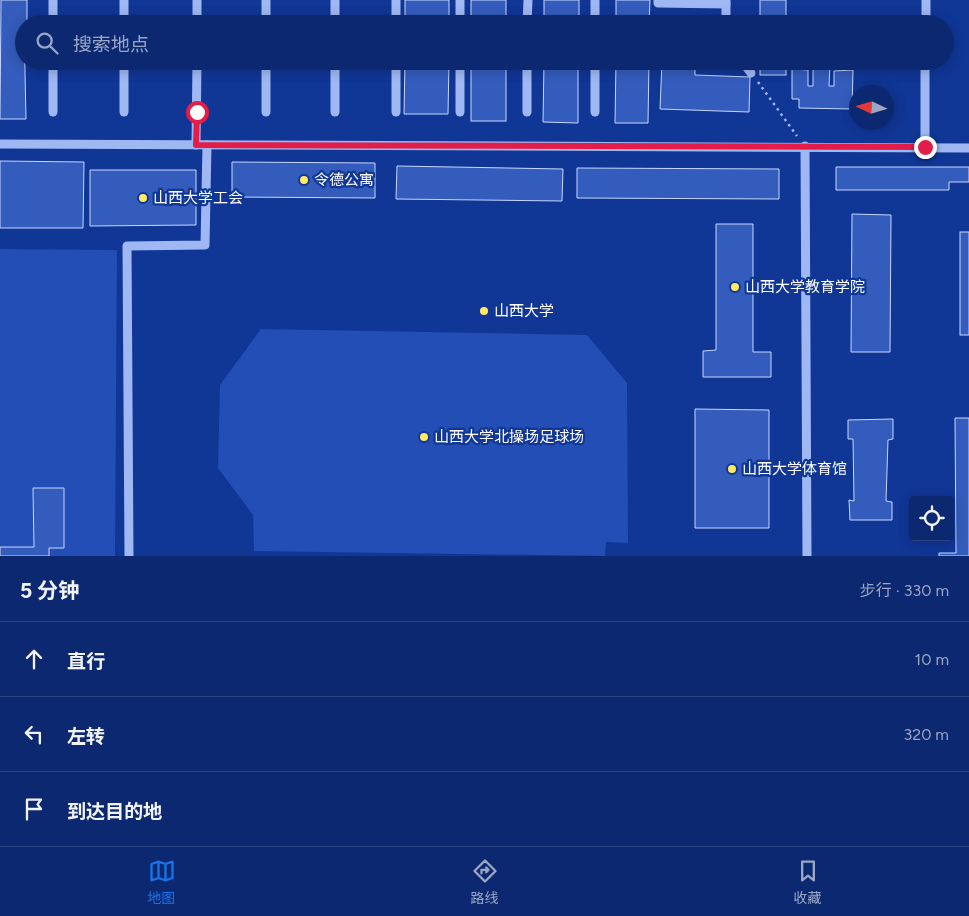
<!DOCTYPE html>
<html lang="zh">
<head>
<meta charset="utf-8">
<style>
  body { margin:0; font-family:Figtree,"Noto Sans SC",sans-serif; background:#1a3478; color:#f1f3f6 }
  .controls { position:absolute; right:15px; bottom:15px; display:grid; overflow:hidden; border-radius:5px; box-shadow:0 2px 12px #0003 }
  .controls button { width:45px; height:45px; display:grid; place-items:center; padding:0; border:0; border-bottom:1px solid #2c4483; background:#0c2870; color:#f1f3f6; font:25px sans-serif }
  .compass { position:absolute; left:849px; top:85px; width:45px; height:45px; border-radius:50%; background:#0c2870; box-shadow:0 2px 12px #0003; rotate:274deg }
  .stop { position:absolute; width:15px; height:15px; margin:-11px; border:4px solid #e11d48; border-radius:50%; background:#fff }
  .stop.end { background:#e11d48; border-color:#fff; box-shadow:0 1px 5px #0008 }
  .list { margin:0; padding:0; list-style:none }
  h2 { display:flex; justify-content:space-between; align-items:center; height:65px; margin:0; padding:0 20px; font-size:21px }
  h2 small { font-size:16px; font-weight:400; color:#9aa6c3 }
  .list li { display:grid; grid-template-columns:32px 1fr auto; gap:15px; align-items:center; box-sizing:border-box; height:75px; padding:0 20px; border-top:1px solid #2c4483 }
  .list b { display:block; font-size:19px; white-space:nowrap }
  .list em { font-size:16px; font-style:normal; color:#9aa6c3 }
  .icon { flex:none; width:28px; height:28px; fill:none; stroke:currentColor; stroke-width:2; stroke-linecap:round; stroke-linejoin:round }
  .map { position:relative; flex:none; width:969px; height:556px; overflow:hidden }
  .search { position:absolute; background:#0c2870; box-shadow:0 2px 12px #0003; left:15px; right:15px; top:15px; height:55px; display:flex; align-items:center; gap:12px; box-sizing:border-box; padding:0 18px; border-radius:28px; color:#9aa6c3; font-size:19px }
  .sheet { height:290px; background:#0c2870 }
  nav { display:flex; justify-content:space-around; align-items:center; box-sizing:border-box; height:70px; border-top:1px solid #2c4483; background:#0c2870; font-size:14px; color:#9aa6c3 }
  nav a { display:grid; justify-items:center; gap:2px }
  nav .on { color:#1a73e8 }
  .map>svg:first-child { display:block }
</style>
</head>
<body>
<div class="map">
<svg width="969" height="556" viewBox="0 0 969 556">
  <rect width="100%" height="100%" fill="#103696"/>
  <!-- green -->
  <g fill="#224eb5">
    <polygon points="0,249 117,250 115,556 49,556 49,548 64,548 63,488 33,488 34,547 0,547"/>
    <polygon points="261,329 587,335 627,383 628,543 606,542 605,556 254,551 253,515 218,468 220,385"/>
  </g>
  <!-- building -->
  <g fill="#345cbc" stroke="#c7d7fe">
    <polygon points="1,0 27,0 27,24 24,24 26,119 0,119"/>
    <rect x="405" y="0" width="44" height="24"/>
    <rect x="471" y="0" width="35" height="24"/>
    <rect x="544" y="0" width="35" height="24"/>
    <polygon points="616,0 650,0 649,24 616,24"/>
    <rect x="760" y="0" width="26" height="24"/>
    <polygon points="405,61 449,61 448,114 404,114"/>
    <rect x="471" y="61" width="35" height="60"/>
    <polygon points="544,61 578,61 578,123 543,122"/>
    <polygon points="616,61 649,61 648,123 615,123"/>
    <polygon points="662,61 695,61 695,75 750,77 749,112 660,109"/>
    <rect x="760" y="61" width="26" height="14"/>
    <polygon points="813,64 830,64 829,86 834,86 834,71 853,70 852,109 799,108 799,99 792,99 792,69 808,70 808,86 813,86"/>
    <polygon points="0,161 84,162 83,228 0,228"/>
    <polygon points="232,162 375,163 375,198 232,197"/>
    <polygon points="397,166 563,169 562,201 396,199"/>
    <polygon points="836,167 969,167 969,182 949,182 949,190 836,190"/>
    <polygon points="577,168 779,169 779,199 577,198"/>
    <polygon points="90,170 196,170 196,225 90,226"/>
    <polygon points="852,214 891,215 890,352 851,352"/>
    <polygon points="716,224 753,224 753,352 771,352 771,377 703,377 703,351 716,350"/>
    <rect x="960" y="232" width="9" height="103"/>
    <polygon points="695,409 769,410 769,528 695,528"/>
    <polygon points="955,418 969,418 969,556 939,556 939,553 956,553"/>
    <polygon points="893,419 893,439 888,440 886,501 892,502 892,520 850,520 849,500 854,501 853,439 848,439 848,420"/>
    <polygon points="33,488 64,488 64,548 49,548 49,556 0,556 0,547 34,547"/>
  </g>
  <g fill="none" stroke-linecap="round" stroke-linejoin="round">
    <!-- path -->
    <polyline stroke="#9fb8f4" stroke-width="2.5" stroke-dasharray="2.5 4" stroke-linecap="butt" points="758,82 797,136"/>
    <!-- minor -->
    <g stroke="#9fb8f4" stroke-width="9">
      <polyline points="658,0 658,3 726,4 726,0"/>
      <polyline points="726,4 726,24"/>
      <polyline points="53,24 53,0"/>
      <polyline points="124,24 124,0"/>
      <polyline points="197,24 197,0"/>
      <polyline points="266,24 266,0"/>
      <polyline points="335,24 335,0"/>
      <polyline points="396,24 396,0"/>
      <polyline points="460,24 460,0"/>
      <polyline points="527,24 528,0"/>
      <polyline points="595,24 595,0"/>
      <polyline points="926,24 926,0"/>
      <polyline points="742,61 751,73"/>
      <polyline points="53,112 53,61"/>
      <polyline points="124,112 124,61"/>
      <polyline points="266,112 266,61"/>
      <polyline points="335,112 335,61"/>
      <polyline points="396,112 396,61"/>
      <polyline points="460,112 460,61"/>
      <polyline points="527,112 527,61"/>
      <polyline points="595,112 595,61"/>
      <polyline points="0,144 969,148"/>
      <polyline points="196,145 197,61"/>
      <polyline points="805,146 807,556"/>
      <polyline points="925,147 925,61"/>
      <polyline points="129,556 127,246 205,245 207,145"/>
    </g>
  </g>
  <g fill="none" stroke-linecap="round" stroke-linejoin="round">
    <!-- route -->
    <polyline stroke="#e11d48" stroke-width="6" points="197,112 196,145 925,147"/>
  </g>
  <!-- markers -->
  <g fill="#ffea62" stroke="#103696" stroke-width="2">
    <circle cx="304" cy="180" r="5"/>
    <circle cx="143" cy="198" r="5"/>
    <circle cx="735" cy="287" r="5"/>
    <circle cx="484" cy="311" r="5"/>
    <circle cx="424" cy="437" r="5"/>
    <circle cx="732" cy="469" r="5"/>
  </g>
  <g text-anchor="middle" stroke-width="4.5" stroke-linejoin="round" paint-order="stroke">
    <!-- poi labels -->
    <g font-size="15" fill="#fff" stroke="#103696" text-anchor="start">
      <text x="314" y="185">令德公寓</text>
      <text x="153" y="203">山西大学工会</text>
      <text x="745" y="292">山西大学教育学院</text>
      <text x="494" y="316">山西大学</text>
      <text x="434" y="442">山西大学北操场足球场</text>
      <text x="742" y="474">山西大学体育馆</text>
    </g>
  </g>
</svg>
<div class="controls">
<button><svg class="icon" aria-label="locate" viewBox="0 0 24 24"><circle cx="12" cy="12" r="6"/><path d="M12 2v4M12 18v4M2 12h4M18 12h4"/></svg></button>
</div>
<svg class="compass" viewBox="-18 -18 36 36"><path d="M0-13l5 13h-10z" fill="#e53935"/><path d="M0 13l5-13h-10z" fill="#9aa6c3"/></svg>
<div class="stop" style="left:197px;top:112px"></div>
<div class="stop end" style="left:925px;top:147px"></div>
<div class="search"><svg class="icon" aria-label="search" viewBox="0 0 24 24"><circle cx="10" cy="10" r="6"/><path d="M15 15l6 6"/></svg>搜索地点</div>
</div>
<section class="sheet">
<h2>5 分钟<small>步行 · 330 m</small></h2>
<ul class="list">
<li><svg class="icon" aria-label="ahead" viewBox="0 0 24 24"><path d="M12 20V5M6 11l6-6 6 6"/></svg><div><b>直行</b></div><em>10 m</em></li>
<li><svg class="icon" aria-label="left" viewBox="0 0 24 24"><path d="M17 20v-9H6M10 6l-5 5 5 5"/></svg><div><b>左转</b></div><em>320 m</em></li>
<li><svg class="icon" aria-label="arrive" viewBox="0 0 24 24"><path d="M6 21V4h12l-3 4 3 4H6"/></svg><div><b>到达目的地</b></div></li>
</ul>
</section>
<nav>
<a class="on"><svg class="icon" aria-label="map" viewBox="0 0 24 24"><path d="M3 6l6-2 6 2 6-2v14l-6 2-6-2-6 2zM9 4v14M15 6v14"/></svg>地图</a>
<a><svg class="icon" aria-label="directions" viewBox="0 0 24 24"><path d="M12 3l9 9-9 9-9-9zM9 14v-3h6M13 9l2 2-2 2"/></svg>路线</a>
<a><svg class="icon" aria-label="saved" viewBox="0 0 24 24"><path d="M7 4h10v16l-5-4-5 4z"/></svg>收藏</a>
</nav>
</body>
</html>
